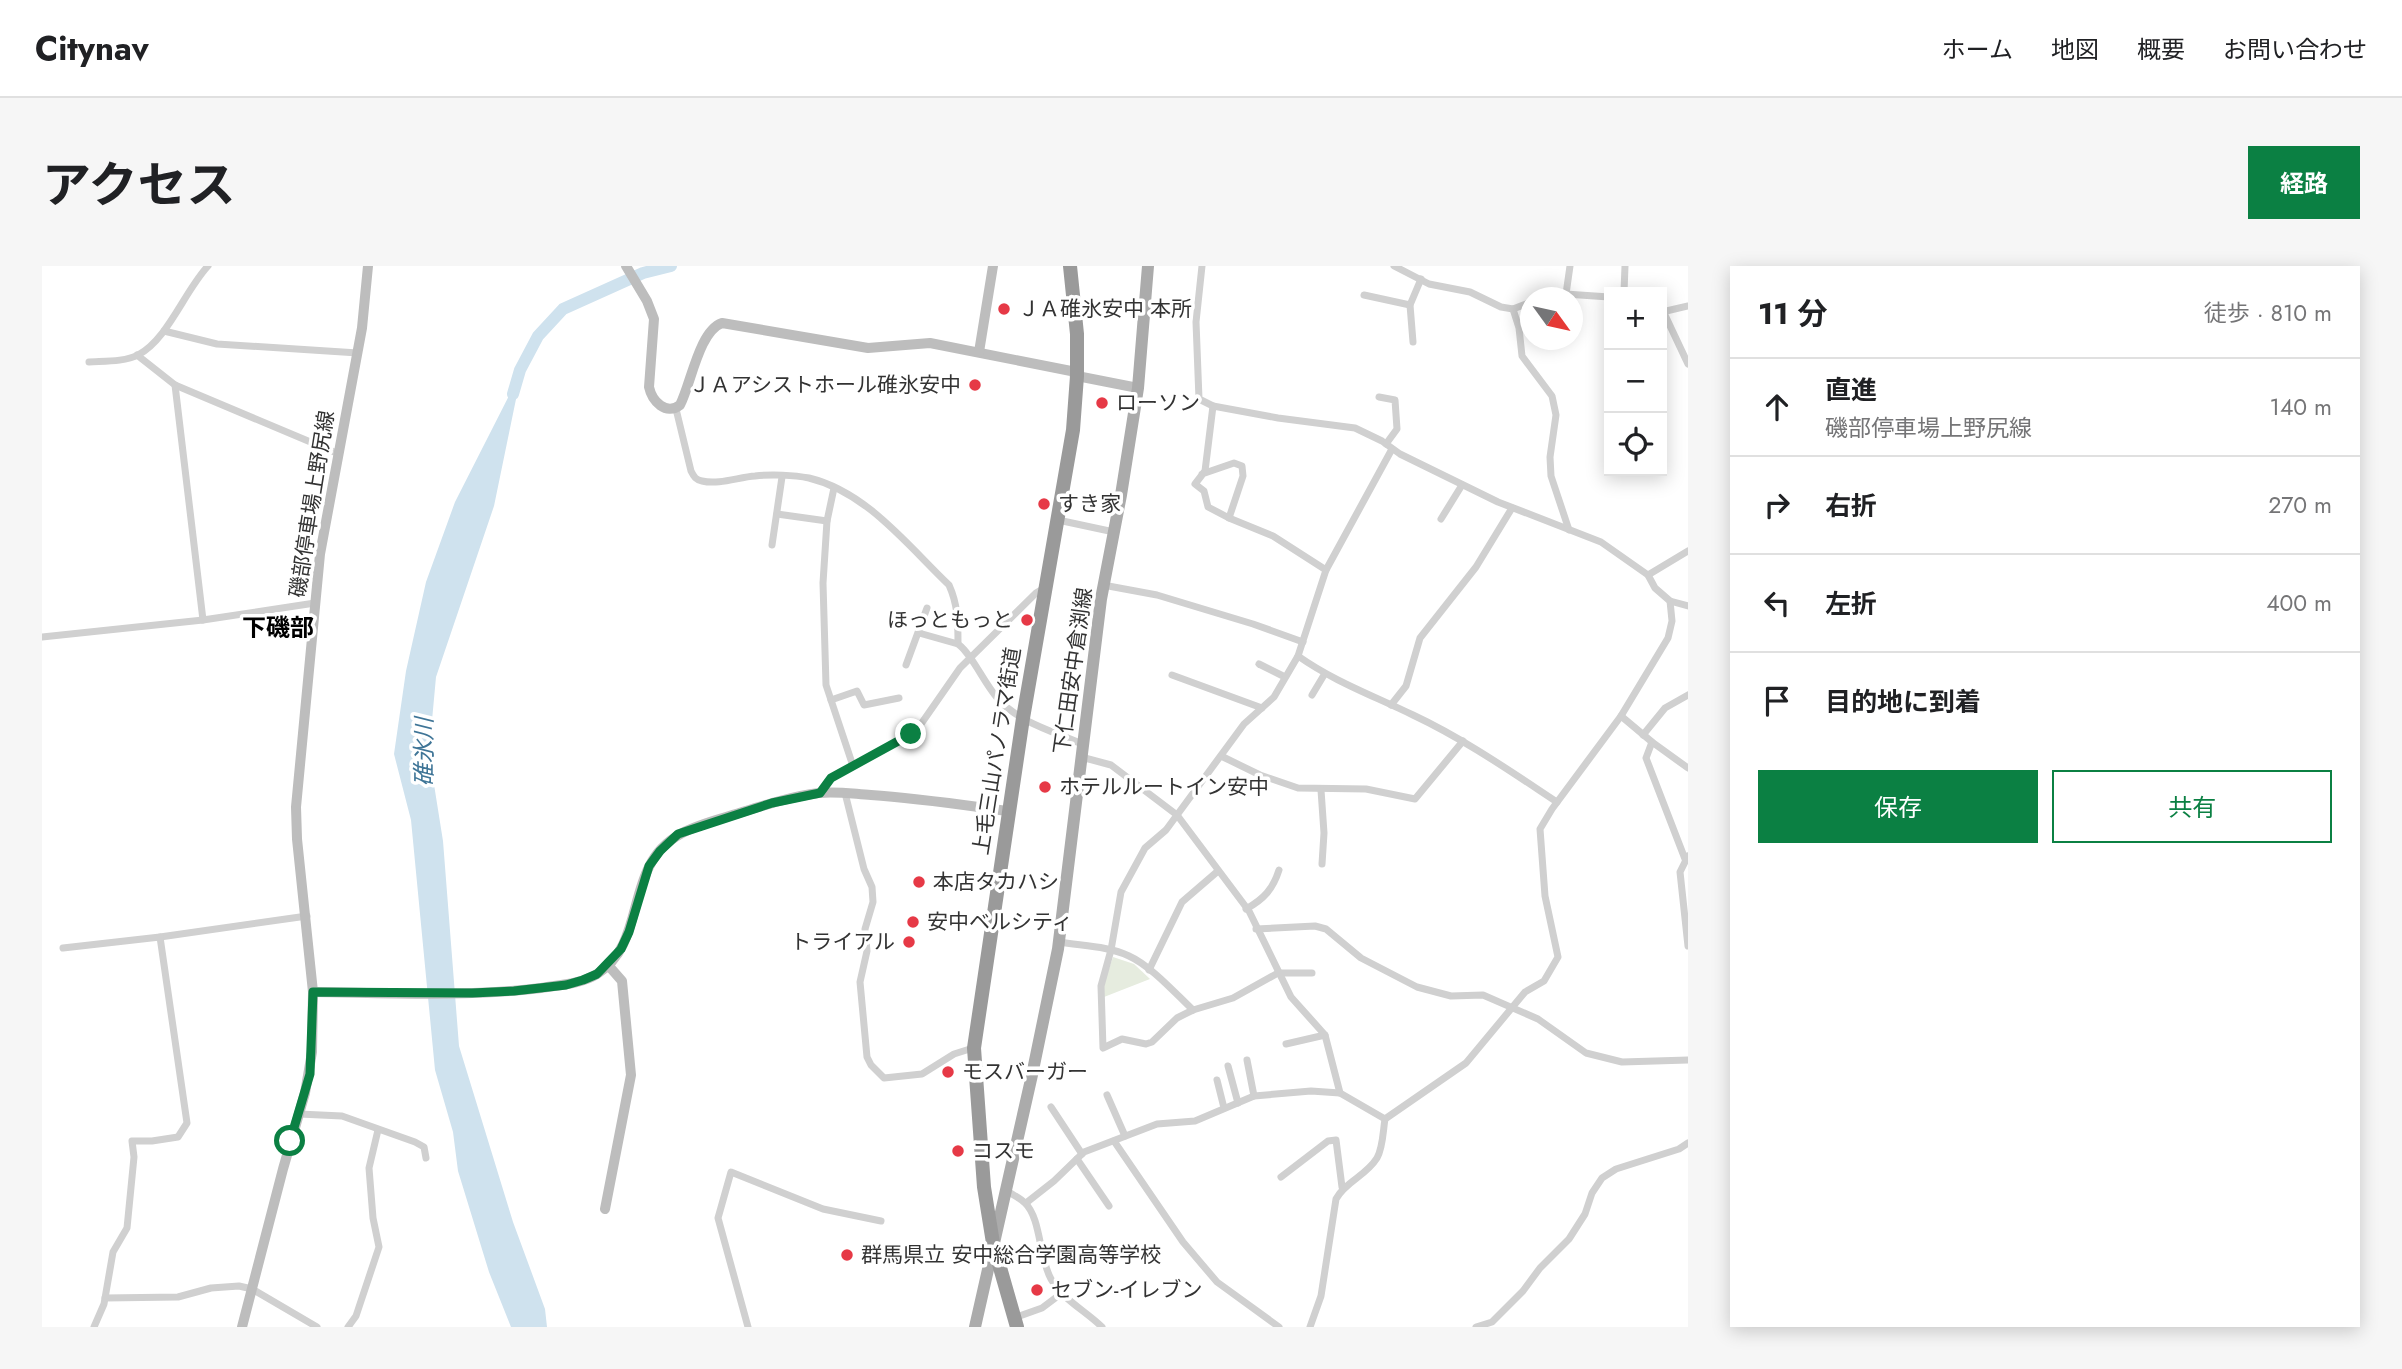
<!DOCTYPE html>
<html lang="ja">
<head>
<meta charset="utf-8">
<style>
  body { margin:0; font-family:Jost,"Noto Sans JP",sans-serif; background:#f6f6f6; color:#202124 }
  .controls { position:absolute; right:21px; top:21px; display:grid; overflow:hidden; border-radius:0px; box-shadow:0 4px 18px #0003 }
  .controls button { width:63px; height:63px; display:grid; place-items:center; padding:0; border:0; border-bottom:2px solid #e0e0e0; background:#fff; color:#202124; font:35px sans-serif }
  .compass { position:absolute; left:1478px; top:21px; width:63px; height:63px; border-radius:50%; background:#fff; box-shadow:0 4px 18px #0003; rotate:123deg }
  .stop { position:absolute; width:21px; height:21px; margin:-16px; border:5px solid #0b8043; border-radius:50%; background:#fff }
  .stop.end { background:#0b8043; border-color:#fff; box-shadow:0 2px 7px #0008 }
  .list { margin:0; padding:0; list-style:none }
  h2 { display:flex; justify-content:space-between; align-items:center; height:91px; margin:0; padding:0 28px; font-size:30px }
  h2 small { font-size:23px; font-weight:400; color:#757577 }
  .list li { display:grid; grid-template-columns:46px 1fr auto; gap:21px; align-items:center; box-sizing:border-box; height:98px; padding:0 28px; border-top:2px solid #e0e0e0 }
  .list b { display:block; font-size:26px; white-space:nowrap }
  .list p { margin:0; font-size:23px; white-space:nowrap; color:#757577 }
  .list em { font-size:23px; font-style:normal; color:#757577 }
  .actions { display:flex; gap:14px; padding:21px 28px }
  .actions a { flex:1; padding:16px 0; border:2px solid #0b8043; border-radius:0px; text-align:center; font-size:24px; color:#0b8043 }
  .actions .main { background:#0b8043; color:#fff }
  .icon { flex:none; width:38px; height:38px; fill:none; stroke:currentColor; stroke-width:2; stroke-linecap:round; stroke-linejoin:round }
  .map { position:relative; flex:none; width:1646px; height:1061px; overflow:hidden; border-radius:0px }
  header { display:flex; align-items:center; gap:42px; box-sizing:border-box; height:98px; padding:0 35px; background:#fff; border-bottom:2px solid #e0e0e0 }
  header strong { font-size:33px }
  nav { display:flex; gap:38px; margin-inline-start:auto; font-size:24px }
  .intro { display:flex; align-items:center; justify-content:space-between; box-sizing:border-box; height:168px; padding:0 42px }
  h1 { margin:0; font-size:49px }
  .button { padding:18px 32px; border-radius:0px; background:#0b8043; color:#fff; font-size:24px; font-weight:700 }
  main { display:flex; gap:42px; padding:0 42px }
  aside { flex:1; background:#fff; border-radius:0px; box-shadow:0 4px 18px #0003 }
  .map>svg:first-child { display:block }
</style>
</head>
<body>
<header>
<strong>Citynav</strong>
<nav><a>ホーム</a><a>地図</a><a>概要</a><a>お問い合わせ</a></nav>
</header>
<div class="intro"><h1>アクセス</h1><a class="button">経路</a></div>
<main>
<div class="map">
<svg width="1646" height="1061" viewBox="0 0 1646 1061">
  <rect width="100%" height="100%" fill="#fff"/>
  <!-- green -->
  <polygon fill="#e6ecdf" points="1071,691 1092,698 1108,713 1062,731 1061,720"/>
  <!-- water -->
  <polygon fill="#cfe2ee" points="480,104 452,240 394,411 387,487 401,575 417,780 471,956 503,1043 505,1061 469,1061 447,1006 416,905 411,866 393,804 369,554 352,488 364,405 384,316 413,236"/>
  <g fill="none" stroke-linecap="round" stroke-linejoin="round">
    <!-- river -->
    <polyline stroke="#cfe2ee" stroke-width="12" points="471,128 478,104 496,70 521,43 601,7 629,0"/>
    <!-- street -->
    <g stroke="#d0d0d0" stroke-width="7">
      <path d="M1160 0 1154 56 1157 133 1171 140 1236 152 1313 162 1340 175 1358 188 1456 236 1559 276 1606 309 1613 322 1628 335 1630 355 1626 372 1579 450 1510 543 1498 563 1503 630 1516 691 1502 715 1483 726 1424 797 1343 853C1341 865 1341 882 1335 892 1324 910 1304 915 1294 933L1279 1030 1268 1061"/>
      <polyline points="1352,0 1387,18 1428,26 1459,41 1471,43 1489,36"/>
      <polyline points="1582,26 1583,0"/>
      <polyline points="1524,28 1528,0"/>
      <polyline points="1322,29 1368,39"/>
      <polyline points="1499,32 1509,27 1567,31"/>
      <polyline points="1471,43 1477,62 1480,90 1510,130 1514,149 1508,191 1509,210 1527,264"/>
      <polyline points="1620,46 1646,40"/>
      <polyline points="1622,47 1646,98"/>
      <polyline points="122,65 175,78 316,87"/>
      <polyline points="1371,76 1368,39 1379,13"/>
      <polyline points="95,89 133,119 297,188"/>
      <path d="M47 96C61 95 83 96 96 89 126 73 142 26 166 0"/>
      <polyline points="133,119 161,354"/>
      <polyline points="1337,131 1353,134 1355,163 1344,178"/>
      <path d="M634 143 649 205C652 211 654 214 660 215 677 219 697 211 713 210 729 208 752 209 767 212 825 226 866 280 907 319 916 339 916 356 916 378 931 389 943 420 958 435 979 457 1013 466 1040 478"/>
      <polyline points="1160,208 1192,197 1200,200 1201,210 1187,252 1166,241 1162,225 1153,218 1163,205 1171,140"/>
      <polyline points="792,222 785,255 781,317 784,419 811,500"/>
      <polyline points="735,248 785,255"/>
      <polyline points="1187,252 1231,270 1284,304"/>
      <polyline points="1399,253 1420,219"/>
      <polyline points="1016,254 1072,266"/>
      <polyline points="730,279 740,211"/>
      <polyline points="1606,309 1646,285"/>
      <polyline points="1061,319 1115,329 1211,358 1261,376"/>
      <polyline points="1628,335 1646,340"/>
      <polyline points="877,367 916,378"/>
      <polyline points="0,371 161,354 273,337"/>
      <path d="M1256 390C1293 416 1330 429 1371 449 1422 473 1468 505 1515 536"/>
      <polyline points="1217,398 1243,411"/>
      <polyline points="864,399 885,342"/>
      <polyline points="1130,409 1220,442"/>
      <polyline points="1270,429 1282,409"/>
      <polyline points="789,434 815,425 822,439 857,432"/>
      <polyline points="1349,439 1364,420 1378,372 1434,301 1470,242"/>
      <polyline points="1579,450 1610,476 1646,502"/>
      <polyline points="1601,469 1623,442 1646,429"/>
      <polyline points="1610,476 1604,492 1643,593"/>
      <polyline points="1179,490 1218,509 1256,522 1324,523 1373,533 1421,475"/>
      <polyline points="1039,491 1069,499 1135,549 1207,645 1249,731 1283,769 1298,827"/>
      <polyline points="1279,524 1282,567 1280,598"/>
      <polyline points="778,527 789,512 869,468 879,458 918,402 994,327 1004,321"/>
      <polyline points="803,527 822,603 830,621 831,636 823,663 825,685 818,716 825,791 829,799 842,812 880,808 912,788 931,782"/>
      <polyline points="1646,590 1638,606 1646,680"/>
      <path d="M1204 643C1222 633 1231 623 1237 604"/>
      <polyline points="1214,663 1273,660 1284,663 1319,692 1375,721 1409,730 1441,729 1496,753 1544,787 1580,796 1646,794"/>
      <path d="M1017 676C1040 680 1066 680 1087 690 1109 700 1133 727 1151 744"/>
      <polyline points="21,682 118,671 265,650"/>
      <polyline points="1107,704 1140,636 1176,605"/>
      <polyline points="1270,707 1236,707 1191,732 1151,744 1135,752 1110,776 1104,778 1080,773 1061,782 1059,720 1069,684 1079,626 1103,582 1124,564 1202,458 1232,431 1256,390 1284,304 1350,183"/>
      <polyline points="1244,778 1283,769"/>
      <polyline points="1205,794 1212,830"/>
      <polyline points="1186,800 1196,837"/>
      <polyline points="1175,814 1182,842"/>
      <polyline points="1065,829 1083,870"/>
      <polyline points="1009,841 1040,888"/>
      <polyline points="257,848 300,850 373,876 382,881 384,892"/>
      <polyline points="1072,875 1141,976 1175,1016 1237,1061"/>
      <polyline points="1035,893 1067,940"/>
      <polyline points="1239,911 1286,875 1294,874 1300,921"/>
      <path d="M965 925C971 929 978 932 983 937 999 952 997 992 1009 1013 1021 1034 1044 1045 1060 1061"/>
      <polyline points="984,937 1012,915 1042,886 1115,858 1153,855 1212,830 1269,825 1298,827 1343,853"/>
      <polyline points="63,1032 136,1031 169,1022 197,1020 210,1023 275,1061"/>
      <polyline points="972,1052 1000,1042 1020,1027"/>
      <polyline points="52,1061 62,1038 71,986 85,962 92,891 90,875 110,875 136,871 145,857 118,671"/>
      <polyline points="306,1061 314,1050 337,981 331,952 327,902 336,864"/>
      <polyline points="706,1061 676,952 689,906 781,943 839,955"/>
      <polyline points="1434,1061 1450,1056 1481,1025 1498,1002 1527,973 1543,948 1550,927 1560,912 1574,903 1637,883 1646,877"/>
    </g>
    <!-- secondary -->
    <g stroke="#bdbdbd" stroke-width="10">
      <path d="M584 0 605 35 612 53 607 121C610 135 624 150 638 139 649 118 657 65 680 57L826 82 888 77 1029 105 1035 110 1096 122"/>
      <polyline points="937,86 951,0"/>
      <path d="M271 726C347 727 424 731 499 722 517 719 539 718 555 708 593 685 589 636 607 601 622 569 653 560 684 551 714 542 745 531 777 527 794 525 812 528 829 529 875 532 921 539 966 545"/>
      <polyline points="563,943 589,809 580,715 566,699"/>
      <polyline points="200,1061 241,903 263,827 270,786 271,726 255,573 254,541 278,288 320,62 326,0"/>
    </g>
    <!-- primary -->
    <polyline stroke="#ababab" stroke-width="12" points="933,1061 990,809 1016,683 1059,333 1079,229 1096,122 1106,0"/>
    <!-- highway -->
    <polyline stroke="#9a9a9a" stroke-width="14" points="975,1061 951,977 942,921 932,782 981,452 1031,164 1035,110 1035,68 1028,0"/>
  </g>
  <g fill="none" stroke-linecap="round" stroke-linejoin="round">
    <!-- route -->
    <polyline stroke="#0b8043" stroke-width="9" points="248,875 268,808 271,726 430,727 472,725 524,719 541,714 555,708 579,683 587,666 607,600 618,585 636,568 730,537 778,527 789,512 869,468"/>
  </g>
  <!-- markers -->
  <g fill="#e63946" stroke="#fff" stroke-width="2.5">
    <circle cx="962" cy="43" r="7"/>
    <circle cx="933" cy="119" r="7"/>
    <circle cx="1060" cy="137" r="7"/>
    <circle cx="1002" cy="238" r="7"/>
    <circle cx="985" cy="354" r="7"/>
    <circle cx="1003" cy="521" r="7"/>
    <circle cx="877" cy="616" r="7"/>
    <circle cx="871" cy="656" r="7"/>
    <circle cx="867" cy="676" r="7"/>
    <circle cx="906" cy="806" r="7"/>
    <circle cx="916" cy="885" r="7"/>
    <circle cx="805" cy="989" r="7"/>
    <circle cx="995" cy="1024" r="7"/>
  </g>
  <g text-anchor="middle" stroke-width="7" stroke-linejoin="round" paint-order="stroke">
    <!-- poi labels -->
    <g font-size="21" fill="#333" stroke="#fff" text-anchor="start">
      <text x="976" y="50">ＪＡ碓氷安中 本所</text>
      <text x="919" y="126" text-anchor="end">ＪＡアシストホール碓氷安中</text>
      <text x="1074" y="144">ローソン</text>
      <text x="1016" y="245">すき家</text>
      <text x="971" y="361" text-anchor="end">ほっともっと</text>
      <text x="1017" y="528">ホテルルートイン安中</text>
      <text x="891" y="623">本店タカハシ</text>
      <text x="885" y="663">安中ベルシティ</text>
      <text x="853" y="683" text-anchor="end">トライアル</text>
      <text x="920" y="813">モスバーガー</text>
      <text x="930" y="892">コスモ</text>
      <text x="819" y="996">群馬県立 安中総合学園高等学校</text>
      <text x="1009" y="1031">セブン-イレブン</text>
    </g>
    <!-- street labels -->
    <g font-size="21" fill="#333" stroke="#fff">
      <text transform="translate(270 238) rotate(-81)" y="7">磯部停車場上野尻線</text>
      <text transform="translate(1031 405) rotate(-82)" y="7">下仁田安中倉渕線</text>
      <text transform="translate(955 485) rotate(-81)" y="7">上毛三山パノラマ街道</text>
    </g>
    <!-- water labels -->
    <g font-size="23" font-style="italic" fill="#3f7597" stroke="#fff">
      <text transform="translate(382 486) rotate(-90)" y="8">碓氷川</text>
    </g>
    <!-- quarter labels -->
    <g font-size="24" font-weight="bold" fill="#000" stroke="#fff">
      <text x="236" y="370">下磯部</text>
    </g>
  </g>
</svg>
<div class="controls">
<button>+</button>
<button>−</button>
<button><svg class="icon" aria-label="locate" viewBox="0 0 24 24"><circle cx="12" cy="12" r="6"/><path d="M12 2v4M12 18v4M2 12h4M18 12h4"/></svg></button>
</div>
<svg class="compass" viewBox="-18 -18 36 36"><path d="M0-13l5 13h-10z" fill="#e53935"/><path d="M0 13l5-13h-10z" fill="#757577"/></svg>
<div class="stop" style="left:248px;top:875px"></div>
<div class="stop end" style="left:869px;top:468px"></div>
</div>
<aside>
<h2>11 分<small>徒歩 · 810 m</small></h2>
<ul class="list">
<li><svg class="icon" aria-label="ahead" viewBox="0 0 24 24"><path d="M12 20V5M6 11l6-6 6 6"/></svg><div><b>直進</b><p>磯部停車場上野尻線</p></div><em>140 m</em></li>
<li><svg class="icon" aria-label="right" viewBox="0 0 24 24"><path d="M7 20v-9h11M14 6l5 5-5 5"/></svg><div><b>右折</b></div><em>270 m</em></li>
<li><svg class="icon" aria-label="left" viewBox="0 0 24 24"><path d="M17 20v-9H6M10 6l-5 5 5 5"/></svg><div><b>左折</b></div><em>400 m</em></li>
<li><svg class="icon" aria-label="arrive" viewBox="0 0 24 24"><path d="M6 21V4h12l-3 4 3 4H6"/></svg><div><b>目的地に到着</b></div></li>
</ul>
<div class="actions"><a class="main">保存</a><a>共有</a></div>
</aside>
</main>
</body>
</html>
